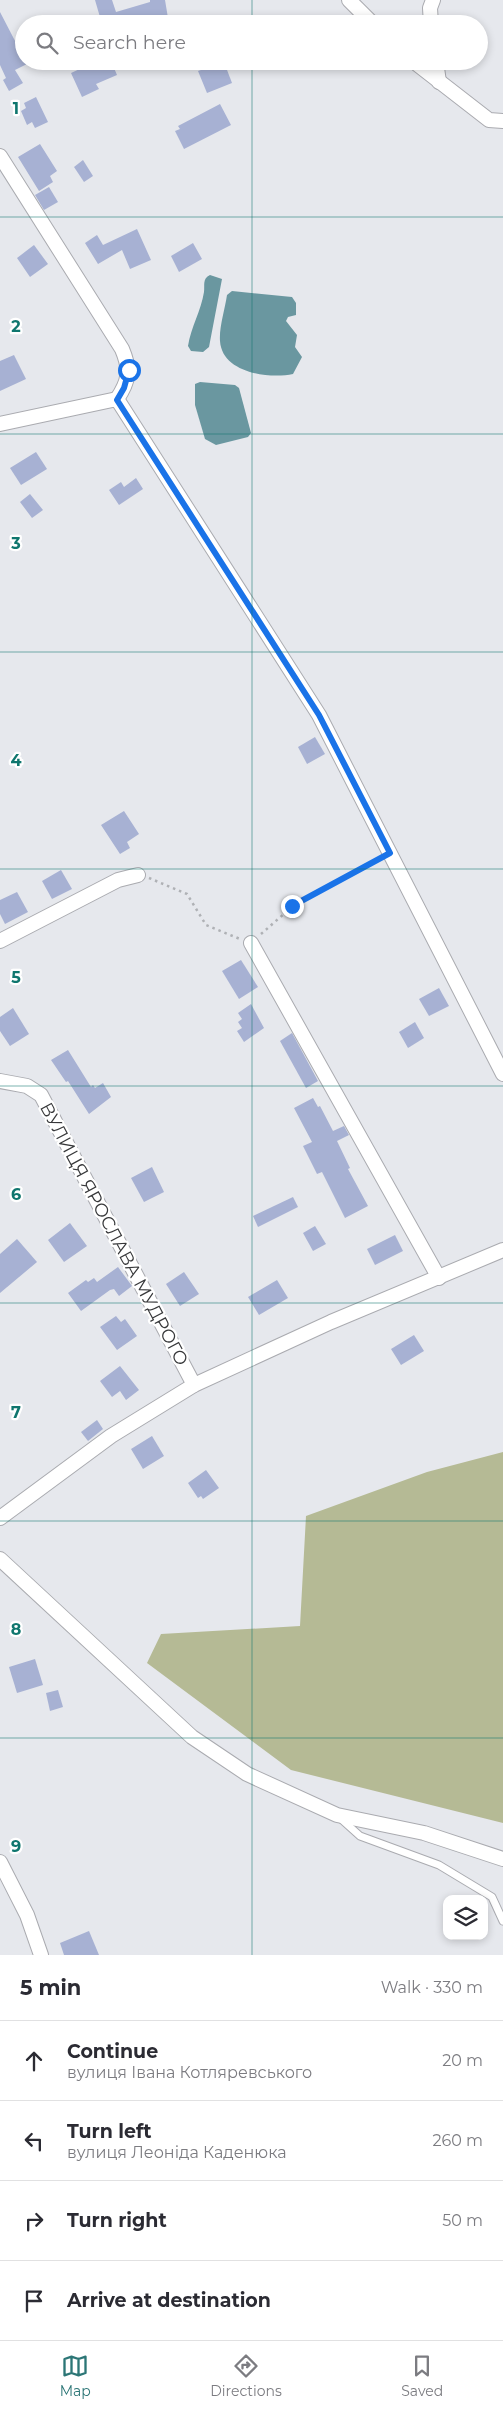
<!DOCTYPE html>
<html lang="en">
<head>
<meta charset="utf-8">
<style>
  body { margin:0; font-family:Montserrat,sans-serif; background:#f2f2f3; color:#2b2b33 }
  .controls { position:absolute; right:15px; bottom:15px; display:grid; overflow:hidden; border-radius:10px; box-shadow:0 2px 8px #0003 }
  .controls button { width:45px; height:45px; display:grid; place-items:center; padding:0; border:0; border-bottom:1px solid #e1e1e2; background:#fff; color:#2b2b33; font:25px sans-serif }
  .stop { position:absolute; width:15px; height:15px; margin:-11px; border:4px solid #1a73e8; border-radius:50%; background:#fff }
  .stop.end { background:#1a73e8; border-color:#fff; box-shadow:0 1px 5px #0008 }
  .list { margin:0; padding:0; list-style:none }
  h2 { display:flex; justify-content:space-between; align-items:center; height:65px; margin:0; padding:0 20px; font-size:21px }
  h2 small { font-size:16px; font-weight:400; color:#7c7c81 }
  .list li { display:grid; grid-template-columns:32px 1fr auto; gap:15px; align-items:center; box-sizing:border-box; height:80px; padding:0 20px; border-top:1px solid #e1e1e2 }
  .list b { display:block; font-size:19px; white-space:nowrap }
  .list p { margin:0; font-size:16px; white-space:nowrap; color:#7c7c81 }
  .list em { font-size:16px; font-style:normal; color:#7c7c81 }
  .icon { flex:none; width:28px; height:28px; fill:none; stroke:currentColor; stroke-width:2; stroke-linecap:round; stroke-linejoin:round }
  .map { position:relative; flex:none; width:503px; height:1955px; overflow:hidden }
  .search { position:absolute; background:#fff; box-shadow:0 2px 8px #0003; left:15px; right:15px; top:15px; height:55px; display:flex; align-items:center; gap:12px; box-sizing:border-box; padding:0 18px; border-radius:28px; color:#7c7c81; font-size:19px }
  .sheet { height:385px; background:#fff }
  nav { display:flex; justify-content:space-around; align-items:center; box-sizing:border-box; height:70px; border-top:1px solid #e1e1e2; background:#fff; font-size:14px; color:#7c7c81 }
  nav a { display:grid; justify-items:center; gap:2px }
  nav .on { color:#2c7676 }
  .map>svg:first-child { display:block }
</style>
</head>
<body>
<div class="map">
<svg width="503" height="1955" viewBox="0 0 503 1955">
  <rect width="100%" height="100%" fill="#e6e8ed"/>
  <!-- forest -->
  <polygon fill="#b5ba95" points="503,1452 503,1823 291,1770 147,1663 161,1634 300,1626 306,1516 427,1472"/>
  <!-- water -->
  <g fill="#6a97a0">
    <path d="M210 275 222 279 209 347 203 352 191 351 188 346C191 327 201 311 204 292 205 285 202 279 210 275Z"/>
    <path d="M232 291 292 297 296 303V315L288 317 286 321 297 335 295 347 302 357 293 374C269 379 222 373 220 341 219 327 225 309 227 295Z"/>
    <polygon points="200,382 235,385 239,388 251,433 248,437 216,445 205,439 195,405 195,384"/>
  </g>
  <!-- building -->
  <g fill="#a7b1d3">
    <polygon points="95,0 112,0 116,12 150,2 150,0 165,0 169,24 157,24 156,15 129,22 128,19 115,24 102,24"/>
    <polygon points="0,12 27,64 15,70 23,83 9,91 3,80 6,78 0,65"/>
    <polygon points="97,61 111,61 117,75 96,84 99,89 82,97 71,73"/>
    <polygon points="224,62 232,83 207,93 198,71"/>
    <polygon points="36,97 48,122 35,128 32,122 27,125 21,111 26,108 24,103"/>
    <polygon points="220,104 231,125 184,149 175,131 180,129 178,126"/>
    <polygon points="40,144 57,171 50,176 53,182 39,191 18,157"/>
    <polygon points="83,160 93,176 84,182 74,167"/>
    <polygon points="49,187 58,202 44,210 35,195"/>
    <polygon points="137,229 151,260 130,269 122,250 98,264 85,243 97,235 103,245"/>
    <polygon points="193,243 202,259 179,272 171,256"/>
    <polygon points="34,245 48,264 30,277 17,258"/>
    <polygon points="14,355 26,379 0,391 0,361"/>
    <polygon points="36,452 47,469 21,485 10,468"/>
    <polygon points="136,478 143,489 119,505 109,490 121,482 124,487"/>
    <polygon points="30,494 43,510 32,518 20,502"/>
    <polygon points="315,737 325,754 307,764 298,747"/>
    <polygon points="124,811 139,834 127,842 130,848 120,854 101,825"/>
    <polygon points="61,870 72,889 52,899 42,881"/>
    <polygon points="17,892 28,912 5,924 0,914 0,900"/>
    <polygon points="241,960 258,987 239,999 222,971"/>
    <polygon points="439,988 449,1006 429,1016 419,999"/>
    <polygon points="251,1004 264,1028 244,1042 237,1031 242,1028 238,1022 242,1019 238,1013"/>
    <polygon points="13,1008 29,1034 10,1046 0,1031 0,1017"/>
    <polygon points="415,1022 424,1038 408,1048 399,1032"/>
    <polygon points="292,1033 318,1081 306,1088 280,1041"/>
    <polygon points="68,1050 91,1087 93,1085 95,1088 103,1083 111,1097 89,1114 68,1081 66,1082 51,1060"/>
    <polygon points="313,1098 318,1107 320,1106 333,1131 344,1126 349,1135 337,1141 350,1168 348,1169 368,1206 345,1218 322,1172 317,1174 303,1146 312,1142 294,1108"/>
    <polygon points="152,1167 164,1192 144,1202 131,1178"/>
    <polygon points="293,1197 298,1207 258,1227 253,1216"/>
    <polygon points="70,1223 87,1246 64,1262 48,1240"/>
    <polygon points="315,1226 326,1244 313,1251 303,1233"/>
    <polygon points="395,1235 403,1251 375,1265 367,1249"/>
    <polygon points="17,1239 37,1262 0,1293 0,1254"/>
    <polygon points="118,1267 132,1286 119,1296 114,1289 110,1290 81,1311 68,1293 86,1280 88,1282 94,1278 97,1282"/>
    <polygon points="184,1272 199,1294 180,1306 166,1284"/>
    <polygon points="277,1280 288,1298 259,1315 248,1297"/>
    <polygon points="116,1316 121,1322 125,1319 137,1336 117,1350 100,1327"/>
    <polygon points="414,1335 424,1351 401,1365 391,1349"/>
    <polygon points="120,1366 139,1390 126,1400 120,1391 112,1397 100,1381"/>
    <polygon points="97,1420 103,1429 88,1441 81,1432"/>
    <polygon points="152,1436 164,1456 143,1469 131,1449"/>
    <polygon points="206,1470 219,1488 203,1499 201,1496 198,1498 188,1483"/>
    <polygon points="35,1659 43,1685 17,1693 9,1667"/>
    <polygon points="58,1690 63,1707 50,1711 46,1693"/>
    <polygon points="89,1931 99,1955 64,1955 60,1943"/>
  </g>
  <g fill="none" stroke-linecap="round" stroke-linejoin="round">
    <!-- service casing -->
    <g stroke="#aaabb0" stroke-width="9">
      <polyline id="service" points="340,1818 360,1836 439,1865 492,1897 503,1921"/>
    </g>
    <!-- minor casing -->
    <g stroke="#aaabb0" stroke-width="16">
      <g id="minor">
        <polyline points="349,0 373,24"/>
        <polyline points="431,24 430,8 433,0"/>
        <polyline points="413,61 489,120 503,121"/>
        <polyline points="436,61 439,82"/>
        <path d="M0 156 122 349C131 370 129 381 117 399"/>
        <polyline points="0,424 117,399 319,715 503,1074"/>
        <polyline points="0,941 118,880 138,875"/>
        <polyline points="251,943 439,1278"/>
        <polyline points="0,1081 27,1086 41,1095 194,1385"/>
        <polyline points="0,1518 111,1436 194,1385 331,1322 503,1250"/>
        <polyline points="0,1559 192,1737 247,1774 337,1815 424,1833 503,1859"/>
        <polyline points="0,1862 27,1915 41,1955"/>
      </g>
    </g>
    <!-- path -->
    <g stroke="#afb1b5" stroke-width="2.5" stroke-dasharray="2.5 4" stroke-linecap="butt">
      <polyline points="149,878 187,894 206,925 240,939"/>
      <polyline points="261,934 293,906 378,859"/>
    </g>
    <!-- service -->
    <use href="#service" stroke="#fff" stroke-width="7"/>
    <!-- minor -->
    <use href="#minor" stroke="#fff" stroke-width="14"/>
  </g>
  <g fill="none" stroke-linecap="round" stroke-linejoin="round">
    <!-- route -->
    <polyline stroke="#1a73e8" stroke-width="6" points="129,370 124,388 117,400 319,715 390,853 292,906"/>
  </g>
  <!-- grid -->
  <path fill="none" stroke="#0f766e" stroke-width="1" stroke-opacity="0.55" d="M252 0V24M252 61V1955M0 217H503M0 434H503M0 652H503M0 869H503M0 1086H503M0 1303H503M0 1521H503M0 1738H503"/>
  <g text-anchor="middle" stroke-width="4.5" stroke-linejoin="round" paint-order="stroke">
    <!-- street labels -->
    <g font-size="18" fill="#37383a" stroke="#fff">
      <text transform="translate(114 1234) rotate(62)" y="6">ВУЛИЦЯ ЯРОСЛАВА МУДРОГО</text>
    </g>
  </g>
  <g font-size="16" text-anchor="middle" font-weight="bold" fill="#0f766e" stroke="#fff" stroke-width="4.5" stroke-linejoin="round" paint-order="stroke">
    <text x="16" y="114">1</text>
    <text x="16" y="332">2</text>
    <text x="16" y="549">3</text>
    <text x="16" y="766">4</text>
    <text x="16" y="983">5</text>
    <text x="16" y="1200">6</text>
    <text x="16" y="1418">7</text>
    <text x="16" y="1635">8</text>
    <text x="16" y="1852">9</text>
  </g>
</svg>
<div class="controls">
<button><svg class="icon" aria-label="layers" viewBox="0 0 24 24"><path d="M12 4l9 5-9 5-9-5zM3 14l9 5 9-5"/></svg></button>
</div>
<div class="stop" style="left:129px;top:370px"></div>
<div class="stop end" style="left:292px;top:906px"></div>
<div class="search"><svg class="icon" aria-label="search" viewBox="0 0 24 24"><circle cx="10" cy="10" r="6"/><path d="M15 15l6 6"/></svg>Search here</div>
</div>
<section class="sheet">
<h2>5 min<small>Walk · 330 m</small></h2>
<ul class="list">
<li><svg class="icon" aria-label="ahead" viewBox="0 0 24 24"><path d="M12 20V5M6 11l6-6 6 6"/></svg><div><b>Continue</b><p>вулиця Івана Котляревського</p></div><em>20 m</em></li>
<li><svg class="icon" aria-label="left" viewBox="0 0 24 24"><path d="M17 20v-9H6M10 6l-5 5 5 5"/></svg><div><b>Turn left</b><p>вулиця Леоніда Каденюка</p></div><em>260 m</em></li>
<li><svg class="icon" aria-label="right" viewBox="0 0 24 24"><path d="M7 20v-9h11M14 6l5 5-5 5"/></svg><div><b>Turn right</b></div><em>50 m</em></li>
<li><svg class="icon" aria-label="arrive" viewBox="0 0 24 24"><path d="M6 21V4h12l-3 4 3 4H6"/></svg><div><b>Arrive at destination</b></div></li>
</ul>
</section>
<nav>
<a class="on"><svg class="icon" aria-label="map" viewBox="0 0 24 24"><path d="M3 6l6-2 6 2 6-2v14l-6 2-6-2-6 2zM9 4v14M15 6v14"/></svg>Map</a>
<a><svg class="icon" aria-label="directions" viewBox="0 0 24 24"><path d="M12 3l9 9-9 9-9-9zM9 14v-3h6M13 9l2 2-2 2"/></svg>Directions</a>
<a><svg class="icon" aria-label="saved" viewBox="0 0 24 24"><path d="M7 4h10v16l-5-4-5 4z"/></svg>Saved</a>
</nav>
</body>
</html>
